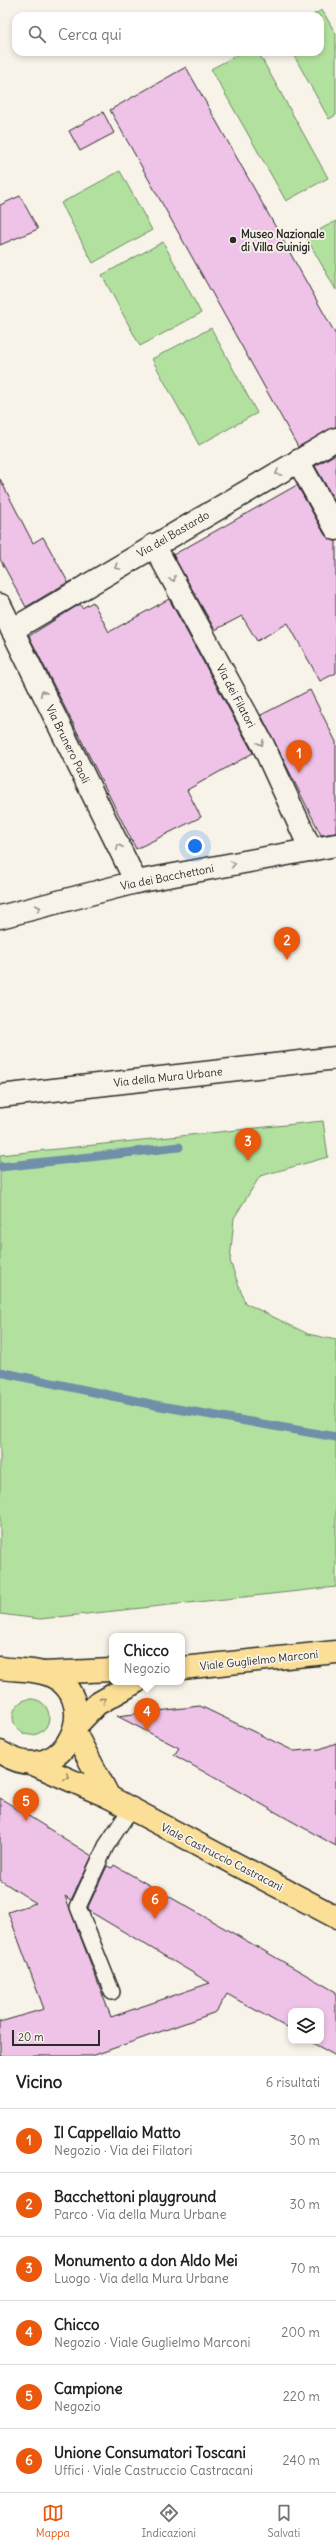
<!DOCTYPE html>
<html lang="it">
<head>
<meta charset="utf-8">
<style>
  body { margin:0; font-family:Delius,sans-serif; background:#f2f2f2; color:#202124 }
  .controls { position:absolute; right:12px; bottom:12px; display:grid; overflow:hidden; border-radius:8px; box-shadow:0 2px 6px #0003 }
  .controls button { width:36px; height:36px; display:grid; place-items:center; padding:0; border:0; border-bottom:1px solid #e0e0e0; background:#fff; color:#202124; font:20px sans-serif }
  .scale { position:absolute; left:12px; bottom:10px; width:88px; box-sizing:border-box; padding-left:4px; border:2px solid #2b2b2b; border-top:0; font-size:11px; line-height:14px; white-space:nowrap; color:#2b2b2b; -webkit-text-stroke:3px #f7f3e8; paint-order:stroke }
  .you { position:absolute; left:195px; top:846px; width:14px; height:14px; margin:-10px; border:3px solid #fff; border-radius:50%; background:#1a73e8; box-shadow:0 0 0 6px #1a73e833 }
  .badge { display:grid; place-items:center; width:26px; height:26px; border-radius:50%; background:#ea580c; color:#fff; font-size:13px; font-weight:700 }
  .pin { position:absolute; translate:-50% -33px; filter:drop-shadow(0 1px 2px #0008) }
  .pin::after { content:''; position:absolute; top:21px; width:14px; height:12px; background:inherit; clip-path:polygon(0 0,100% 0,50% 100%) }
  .popup { position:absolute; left:109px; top:1633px; width:76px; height:52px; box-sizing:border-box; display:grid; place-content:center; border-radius:8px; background:#fff; filter:drop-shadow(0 1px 3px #0005); font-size:13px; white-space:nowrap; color:#757577 }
  .popup b { font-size:15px; color:#202124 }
  .popup::after { content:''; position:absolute; left:50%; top:100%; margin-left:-8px; border:8px solid transparent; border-top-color:#fff }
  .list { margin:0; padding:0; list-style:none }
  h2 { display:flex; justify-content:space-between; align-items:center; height:52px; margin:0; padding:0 16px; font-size:17px }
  h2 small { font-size:13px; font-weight:400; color:#757577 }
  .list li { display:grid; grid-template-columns:26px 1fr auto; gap:12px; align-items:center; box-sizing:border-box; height:64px; padding:0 16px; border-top:1px solid #e0e0e0 }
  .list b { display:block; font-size:15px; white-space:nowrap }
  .list p { margin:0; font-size:13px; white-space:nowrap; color:#757577 }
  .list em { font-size:13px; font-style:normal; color:#757577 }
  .icon { flex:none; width:22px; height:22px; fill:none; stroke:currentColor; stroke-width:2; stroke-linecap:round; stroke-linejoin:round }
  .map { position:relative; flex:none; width:336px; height:2056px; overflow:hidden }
  .search { position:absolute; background:#fff; box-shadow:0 2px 6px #0003; left:12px; right:12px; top:12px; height:44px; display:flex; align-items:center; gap:10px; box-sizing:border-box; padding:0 14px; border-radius:12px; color:#757577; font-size:15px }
  .sheet { height:436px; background:#fff }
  nav { display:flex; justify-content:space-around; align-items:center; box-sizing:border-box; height:56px; border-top:1px solid #e0e0e0; background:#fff; font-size:11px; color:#757577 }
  nav a { display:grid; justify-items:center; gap:2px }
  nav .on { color:#ea580c }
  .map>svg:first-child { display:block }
</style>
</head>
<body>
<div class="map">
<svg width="336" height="2056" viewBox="0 0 336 2056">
  <rect width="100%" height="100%" fill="#f7f3e8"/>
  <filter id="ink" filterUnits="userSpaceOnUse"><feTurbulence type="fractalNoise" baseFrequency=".025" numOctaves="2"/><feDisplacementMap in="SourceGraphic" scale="8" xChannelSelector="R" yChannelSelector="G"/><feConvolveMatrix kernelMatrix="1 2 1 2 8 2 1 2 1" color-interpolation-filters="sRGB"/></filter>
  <g filter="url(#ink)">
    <!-- green -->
    <g fill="#b2e19f" stroke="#6e8665">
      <polygon points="322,10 336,34 336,115 329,119 292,52 320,52 320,16 311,16"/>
      <polygon points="243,52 258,52 328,178 286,201 211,69"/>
      <polygon points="120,171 152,230 93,263 61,203"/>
      <polygon points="336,221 336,290 306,237"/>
      <polygon points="163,242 201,313 140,346 102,275"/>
      <polygon points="211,328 257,413 199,445 152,359"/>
      <polygon points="323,1121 328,1157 260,1176 234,1218 230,1261 245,1303 308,1334 336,1340 336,1587 40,1619 0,1614 0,1155"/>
      <circle cx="31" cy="1717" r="18"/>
    </g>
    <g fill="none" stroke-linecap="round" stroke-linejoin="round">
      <!-- stream -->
      <g stroke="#718fa9" stroke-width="9">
        <polyline points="0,1167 179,1147"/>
        <polyline points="0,1372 155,1405 336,1437"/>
      </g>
    </g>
    <!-- building -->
    <g fill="#efc3e8" stroke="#2b2b2b">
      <polygon points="186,67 336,335 336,427 298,447 110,110"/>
      <polygon points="103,112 114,133 80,151 69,131"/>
      <polygon points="20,196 38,229 0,245 0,205"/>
      <polygon points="336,454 336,503 315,466"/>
      <polygon points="0,479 33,543 43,537 68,582 26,607 0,559"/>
      <polygon points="297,485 325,535 336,541 336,673 320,681 288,623 257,641 242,616 215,630 173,555"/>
      <polygon points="169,599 253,753 187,790 201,817 136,849 29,636 80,604 82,608 93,602 109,632"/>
      <polygon points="310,690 336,742 336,833 321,835 261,715"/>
      <polygon points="200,1706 294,1751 320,1749 336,1743 336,1846 174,1755 179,1748 117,1716"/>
      <polygon points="0,1798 92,1856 71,1900 65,1896 111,2017 210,1983 89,1911 88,1907 107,1866 112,1868 114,1865 336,1992 336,2056 309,2041 321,2041 321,2011 291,2011 291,2030 227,1994 216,2012 92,2056 0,2056 0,2022 44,2009 8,1912 36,1903 0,1880"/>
    </g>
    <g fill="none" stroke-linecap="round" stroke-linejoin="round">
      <!-- service casing -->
      <g stroke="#2b2b2b" stroke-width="18">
        <polyline id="service" points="112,1992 78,1907 106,1846 130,1810"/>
      </g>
      <!-- pedestrian casing -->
      <g stroke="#2b2b2b" stroke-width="25">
        <polyline id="pedestrian" points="0,1096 336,1058"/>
      </g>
      <!-- minor casing -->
      <g stroke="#2b2b2b" stroke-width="25">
        <g id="minor">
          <polyline points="298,461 336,529"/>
          <polyline points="154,545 263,745 311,850"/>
          <polyline points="0,605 136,882"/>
          <polyline points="12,630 336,439"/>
          <polyline points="0,917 136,882 336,845"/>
        </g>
      </g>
      <!-- primary casing -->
      <g stroke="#2b2b2b" stroke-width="25">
        <g id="primary">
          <path d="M0 1668C14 1670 29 1669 43 1673 108 1691 68 1796 0 1752"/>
          <polyline points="182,1668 336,1652"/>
          <polyline points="43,1673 112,1670"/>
          <polyline points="75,1727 97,1704 136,1682"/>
          <polyline points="74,1731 109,1797"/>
          <polyline points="31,1763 109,1797 336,1917"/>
        </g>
      </g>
      <!-- service -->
      <use href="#service" stroke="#f7f3e8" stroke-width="15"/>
      <!-- pedestrian -->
      <use href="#pedestrian" stroke="#f7f3e8" stroke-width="22"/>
      <!-- minor -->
      <use href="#minor" stroke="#f7f3e8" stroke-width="22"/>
      <!-- primary -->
      <use href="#primary" stroke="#fbdf96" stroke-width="22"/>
    </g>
    <!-- one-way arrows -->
    <defs><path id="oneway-chevron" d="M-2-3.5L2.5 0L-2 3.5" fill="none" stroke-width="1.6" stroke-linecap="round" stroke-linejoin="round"/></defs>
    <g stroke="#918f8a">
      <use href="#oneway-chevron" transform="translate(278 473) rotate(150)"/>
      <use href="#oneway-chevron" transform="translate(117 567) rotate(149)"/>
      <use href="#oneway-chevron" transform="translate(173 579) rotate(62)"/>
      <use href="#oneway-chevron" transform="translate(43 693) rotate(-116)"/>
      <use href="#oneway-chevron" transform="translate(261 743) rotate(63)"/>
      <use href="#oneway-chevron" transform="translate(119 847) rotate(-116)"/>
      <use href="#oneway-chevron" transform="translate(233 864) rotate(-11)"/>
      <use href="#oneway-chevron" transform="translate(38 908) rotate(-14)"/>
    </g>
    <g stroke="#938560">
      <use href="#oneway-chevron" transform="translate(103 1700) rotate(-35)"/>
      <use href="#oneway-chevron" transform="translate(67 1777) rotate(24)"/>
    </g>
  </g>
  <!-- markers -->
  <circle fill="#2b2b2b" stroke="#f7f3e8" stroke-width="1.5" cx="233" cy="240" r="4"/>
  <g text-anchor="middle" stroke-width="3.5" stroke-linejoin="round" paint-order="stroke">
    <!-- poi labels -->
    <g font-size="11" font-weight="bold" fill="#2b2b2b" stroke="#f7f3e8" text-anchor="start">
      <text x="241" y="238">Museo Nazionale<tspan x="241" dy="13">di Villa Guinigi</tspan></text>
    </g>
    <!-- street labels -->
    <g font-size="11" fill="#2b2b2b" stroke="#f7f3e8">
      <text transform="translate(173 534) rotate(-30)" y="4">Via del Bastardo</text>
      <text transform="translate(236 696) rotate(62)" y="4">Via dei Filatori</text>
      <text transform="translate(68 744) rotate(64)" y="4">Via Brunero Paoli</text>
      <text transform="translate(167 877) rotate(-11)" y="4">Via dei Bacchettoni</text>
      <text transform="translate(168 1077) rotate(-6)" y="4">Via della Mura Urbane</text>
      <text transform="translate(259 1660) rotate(-6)" y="4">Viale Guglielmo Marconi</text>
      <text transform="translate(222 1857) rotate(27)" y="4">Viale Castruccio Castracani</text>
    </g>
  </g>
</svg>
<div class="controls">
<button><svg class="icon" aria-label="layers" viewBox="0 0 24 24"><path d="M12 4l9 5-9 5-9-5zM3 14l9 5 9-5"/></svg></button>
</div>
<div class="scale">20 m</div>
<div class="you"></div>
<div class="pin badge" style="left:299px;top:773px">1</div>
<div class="pin badge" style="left:287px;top:960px">2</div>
<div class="pin badge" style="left:248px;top:1161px">3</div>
<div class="pin badge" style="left:147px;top:1731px">4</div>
<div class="popup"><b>Chicco</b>Negozio</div>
<div class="pin badge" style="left:26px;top:1821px">5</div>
<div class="pin badge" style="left:155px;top:1919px">6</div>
<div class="search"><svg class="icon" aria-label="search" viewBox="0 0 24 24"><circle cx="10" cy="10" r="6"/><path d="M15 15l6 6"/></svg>Cerca qui</div>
</div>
<section class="sheet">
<h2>Vicino<small>6 risultati</small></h2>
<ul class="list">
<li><span class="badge">1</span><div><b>Il Cappellaio Matto</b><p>Negozio · Via dei Filatori</p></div><em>30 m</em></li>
<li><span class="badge">2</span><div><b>Bacchettoni playground</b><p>Parco · Via della Mura Urbane</p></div><em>30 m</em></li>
<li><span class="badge">3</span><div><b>Monumento a don Aldo Mei</b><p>Luogo · Via della Mura Urbane</p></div><em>70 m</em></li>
<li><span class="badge">4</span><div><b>Chicco</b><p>Negozio · Viale Guglielmo Marconi</p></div><em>200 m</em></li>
<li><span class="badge">5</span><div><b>Campione</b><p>Negozio</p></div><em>220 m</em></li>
<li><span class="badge">6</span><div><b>Unione Consumatori Toscani</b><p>Uffici · Viale Castruccio Castracani</p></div><em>240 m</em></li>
</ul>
</section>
<nav>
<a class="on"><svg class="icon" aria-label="map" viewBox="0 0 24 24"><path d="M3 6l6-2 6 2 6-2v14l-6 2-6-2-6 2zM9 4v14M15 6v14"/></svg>Mappa</a>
<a><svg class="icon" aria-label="directions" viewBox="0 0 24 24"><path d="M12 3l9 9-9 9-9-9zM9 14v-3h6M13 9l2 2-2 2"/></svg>Indicazioni</a>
<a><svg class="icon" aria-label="saved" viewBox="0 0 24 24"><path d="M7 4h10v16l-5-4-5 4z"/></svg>Salvati</a>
</nav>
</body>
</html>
